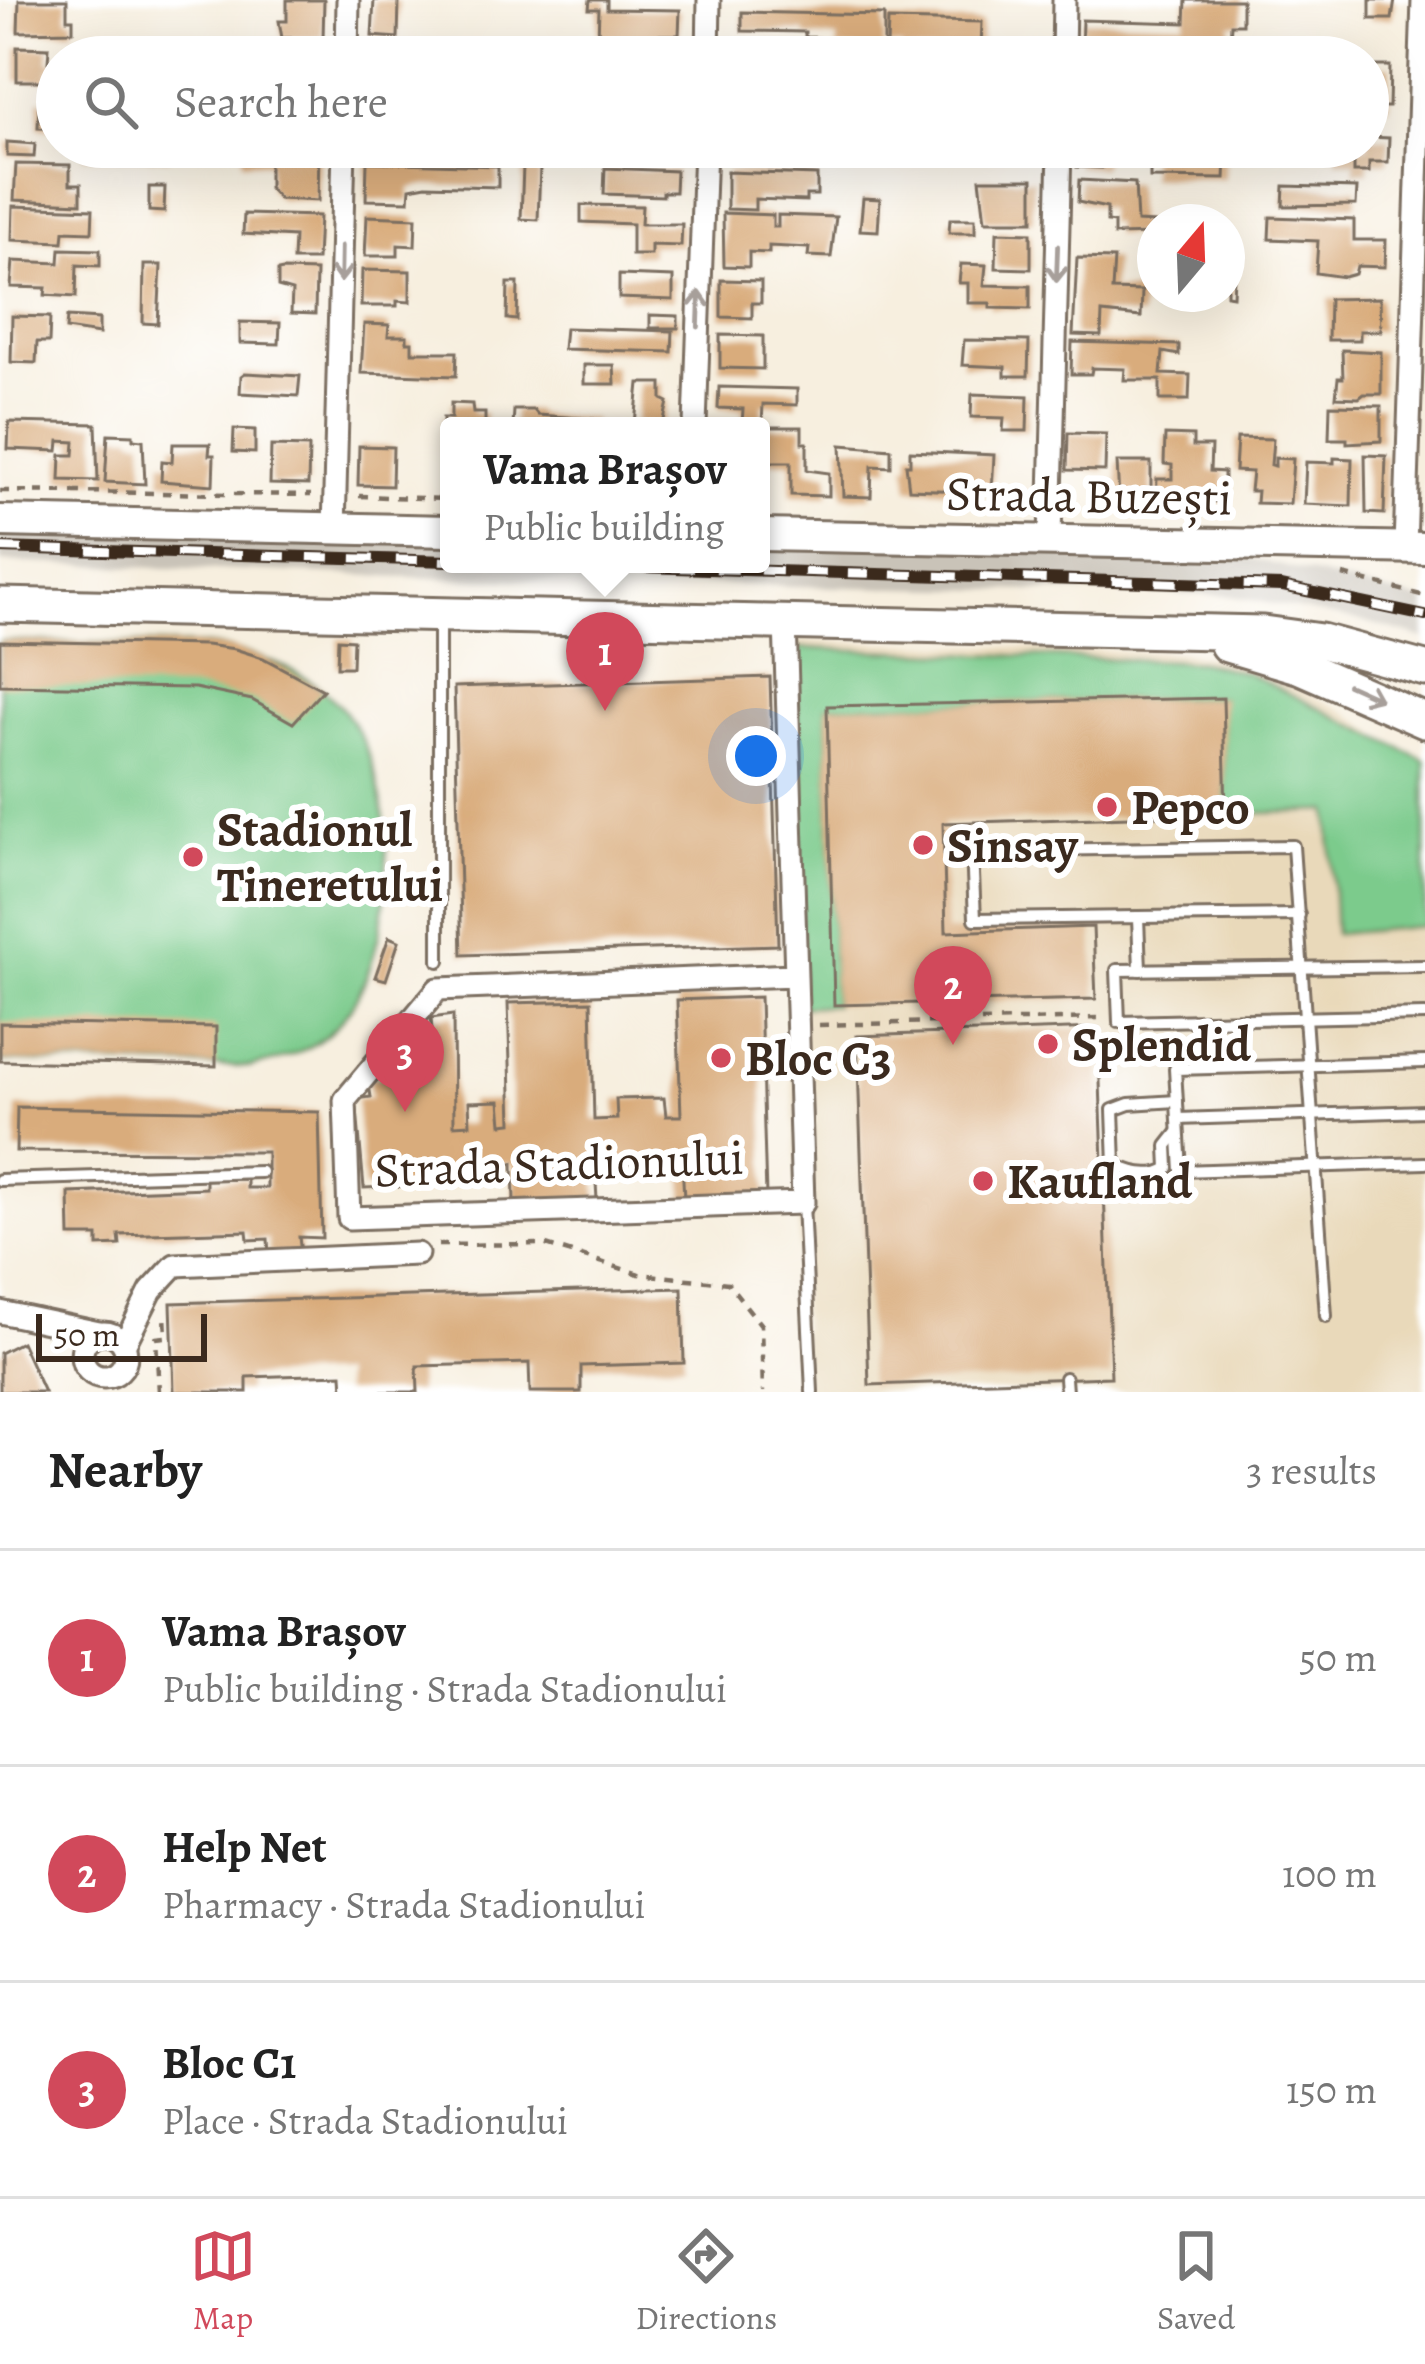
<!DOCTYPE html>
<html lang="en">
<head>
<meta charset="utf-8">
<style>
  body { margin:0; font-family:Alegreya,serif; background:#f6f6f6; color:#222 }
  .compass { position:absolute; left:1137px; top:204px; width:108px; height:108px; border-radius:50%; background:#fff; box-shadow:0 12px 48px #0002; rotate:19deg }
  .scale { position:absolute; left:36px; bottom:30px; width:171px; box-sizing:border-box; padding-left:12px; border:6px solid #3b2a1e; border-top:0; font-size:33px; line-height:42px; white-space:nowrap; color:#3b2a1e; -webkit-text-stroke:9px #fff; paint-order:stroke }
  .you { position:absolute; left:756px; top:756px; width:42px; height:42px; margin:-30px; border:9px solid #fff; border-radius:50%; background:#1a73e8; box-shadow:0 0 0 18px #1a73e833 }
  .badge { display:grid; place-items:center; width:78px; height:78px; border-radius:50%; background:#d1495b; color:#fff; font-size:39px; font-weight:700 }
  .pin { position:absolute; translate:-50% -99px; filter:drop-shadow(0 3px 6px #0008) }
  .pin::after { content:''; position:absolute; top:63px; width:42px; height:36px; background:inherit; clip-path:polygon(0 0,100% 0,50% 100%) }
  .popup { position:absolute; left:440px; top:417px; width:330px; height:156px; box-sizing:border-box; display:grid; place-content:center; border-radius:12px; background:#fff; filter:drop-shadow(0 3px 9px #0005); font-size:39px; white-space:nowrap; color:#767676 }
  .popup b { font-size:45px; color:#222 }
  .popup::after { content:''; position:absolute; left:50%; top:100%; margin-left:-24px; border:24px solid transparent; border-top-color:#fff }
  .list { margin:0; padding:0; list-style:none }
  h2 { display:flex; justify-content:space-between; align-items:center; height:156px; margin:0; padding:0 48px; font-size:51px }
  h2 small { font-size:39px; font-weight:400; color:#767676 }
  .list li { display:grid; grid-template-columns:78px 1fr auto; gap:36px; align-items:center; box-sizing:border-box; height:216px; padding:0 48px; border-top:3px solid #e0e0e0 }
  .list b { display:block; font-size:45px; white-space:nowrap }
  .list p { margin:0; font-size:39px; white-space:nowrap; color:#767676 }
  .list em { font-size:39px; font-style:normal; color:#767676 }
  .icon { flex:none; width:66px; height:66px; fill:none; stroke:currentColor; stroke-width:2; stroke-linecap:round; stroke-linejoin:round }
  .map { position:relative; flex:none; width:1425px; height:1392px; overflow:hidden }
  .search { position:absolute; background:#fff; box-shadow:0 12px 48px #0002; left:36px; right:36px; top:36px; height:132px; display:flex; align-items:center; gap:30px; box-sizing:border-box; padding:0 42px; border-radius:66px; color:#767676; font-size:45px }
  .sheet { height:804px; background:#fff }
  nav { display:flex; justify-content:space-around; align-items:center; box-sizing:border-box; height:168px; border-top:3px solid #e0e0e0; background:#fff; font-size:33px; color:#767676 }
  nav a { display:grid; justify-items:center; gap:6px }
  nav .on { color:#d1495b }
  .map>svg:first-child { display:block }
</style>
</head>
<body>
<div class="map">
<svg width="1425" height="1392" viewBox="0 0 1425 1392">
  <rect width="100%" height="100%" fill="#fff"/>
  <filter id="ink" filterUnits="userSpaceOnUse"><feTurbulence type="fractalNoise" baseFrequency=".00833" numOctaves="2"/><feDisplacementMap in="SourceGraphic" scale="24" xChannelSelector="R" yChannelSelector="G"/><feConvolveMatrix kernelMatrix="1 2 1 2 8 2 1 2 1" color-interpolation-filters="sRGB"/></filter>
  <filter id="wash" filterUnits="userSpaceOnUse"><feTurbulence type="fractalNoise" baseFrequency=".004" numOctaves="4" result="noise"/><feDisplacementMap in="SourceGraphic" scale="48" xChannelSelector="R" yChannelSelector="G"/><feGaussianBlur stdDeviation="2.7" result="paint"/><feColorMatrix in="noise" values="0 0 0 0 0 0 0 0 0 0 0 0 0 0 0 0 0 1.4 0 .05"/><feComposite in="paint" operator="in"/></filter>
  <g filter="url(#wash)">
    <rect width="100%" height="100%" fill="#f7efdf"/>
    <!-- built -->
    <polygon fill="#e9d9ba" points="776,640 1183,653 1249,664 1346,712 1425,767 1425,1392 804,1392"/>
    <!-- industrial -->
    <polygon fill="#c9c3b8" points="0,526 449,535 449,564 761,564 761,542 1221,551 1425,601 1425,639 1374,624 1225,595 458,579 0,562"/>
    <!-- green -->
    <g fill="#7ccb8c" stroke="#5c7a55" stroke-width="3">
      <path d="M0 641 206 645C256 652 311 671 344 711 403 782 400 953 339 1023 315 1050 284 1060 250 1067L0 1061Z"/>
      <polygon points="796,648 1200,662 1247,673 1425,760 1425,926 1335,934 1329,811 1226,814 1222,698 827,706 834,1005 802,1007"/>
    </g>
    <g id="blocks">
      <!-- building -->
      <g fill="#d9ac7b">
        <polygon points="19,0 67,0 67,19 73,19 73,31 18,32"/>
        <polygon points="287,0 324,0 323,38 282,38 279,21 287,21"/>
        <polygon points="374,0 399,1 398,38 372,36"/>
        <polygon points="590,0 607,0 607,9 680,10 679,35 660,35 660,41 598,39 599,9 589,9"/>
        <polygon points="1186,0 1242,0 1242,24 1231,24 1230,43 1185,41 1185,47 1111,42 1111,54 1106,57 1081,57 1082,20 1185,23"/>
        <polygon points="1370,0 1395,0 1392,19 1370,19"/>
        <polygon points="742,12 884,15 884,57 858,57 859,49 837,49 837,38 805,37 805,32 742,31"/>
        <polygon points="888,20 982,22 981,48 967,48 967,53 902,51 902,46 887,46"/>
        <polygon points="17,47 49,48 48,62 55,62 55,68 49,68 48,81 17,81"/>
        <polygon points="576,47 605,48 605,57 576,57"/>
        <polygon points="240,52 282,53 282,57 240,57"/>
        <polygon points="1368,66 1390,66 1389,107 1373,107 1372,116 1368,116"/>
        <polygon points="39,100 57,100 57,129 38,128"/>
        <polygon points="1368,137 1389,138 1388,162 1369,162 1369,172 1354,172 1354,162 1337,161 1337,155 1302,154 1302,147 1368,147"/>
        <polygon points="7,142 35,144 34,157 7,156"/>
        <polygon points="83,147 169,147 169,159 83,157"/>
        <polygon points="242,147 319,147 318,201 279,199 269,188 269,163 242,162"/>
        <polygon points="768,147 809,147 809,153 820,153 819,170 768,168"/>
        <polygon points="1078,147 1145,147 1145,156 1107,153 1102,168 1077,167"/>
        <polygon points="1150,156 1226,157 1225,179 1150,178"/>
        <polygon points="367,162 498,166 498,187 426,185 410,188 409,201 366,200"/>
        <polygon points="16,164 70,165 70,184 81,184 81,203 14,200"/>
        <polygon points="523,166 540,167 538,220 521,219"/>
        <polygon points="605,168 676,171 675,192 663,192 663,196 604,194"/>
        <polygon points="727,172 817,175 817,195 806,195 806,201 755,199 755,210 727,209"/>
        <polygon points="980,179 1033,179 1033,221 985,221"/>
        <polygon points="1079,180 1135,183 1137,222 1155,223 1155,234 1114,235 1114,223 1107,222 1107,208 1078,202"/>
        <polygon points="1284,186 1357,188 1356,205 1283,206"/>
        <polygon points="149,187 165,187 164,212 149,211"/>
        <polygon points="863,198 880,199 878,231 860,230"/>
        <polygon points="581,205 642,206 641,224 682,224 681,246 651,245 651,255 632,255 632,224 581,222"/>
        <polygon points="13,206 93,209 92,232 64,231 63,242 12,240"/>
        <polygon points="723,213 773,215 773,227 778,227 778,215 836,217 831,257 808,256 809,248 769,246 769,253 749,252 749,267 724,266"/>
        <polygon points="244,214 319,216 317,260 293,260 294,237 243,234"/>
        <polygon points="367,216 416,218 415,246 398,245 398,256 365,256"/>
        <polygon points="1270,217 1354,220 1354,240 1386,240 1385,267 1357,266 1355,274 1344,277 1316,273 1318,241 1269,239"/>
        <polygon points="950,219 975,219 975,233 949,233"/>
        <polygon points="997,232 1031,233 1031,269 996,268"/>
        <polygon points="1227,238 1236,238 1233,296 1227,295"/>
        <polygon points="60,249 100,250 100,266 77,265 76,297 45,295 46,288 11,287 13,261 59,263"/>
        <polygon points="1077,258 1114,259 1112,290 1142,291 1141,317 1102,313 1101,336 1073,335"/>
        <polygon points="961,264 986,265 984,285 1030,286 1030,309 990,308 990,303 968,303 968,283 959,283"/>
        <polygon points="144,265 161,265 158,324 143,323"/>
        <polygon points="283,270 316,271 315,314 291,313 292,291 278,287 278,271"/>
        <polygon points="362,270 410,271 410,302 397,301 397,306 361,306"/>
        <polygon points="619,275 673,277 673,300 619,298"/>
        <polygon points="721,280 761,281 761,303 752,303 752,318 721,317"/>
        <polygon points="508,283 518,283 517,320 507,319"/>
        <polygon points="1380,298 1381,331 1360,331 1360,340 1328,340 1329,299"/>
        <polygon points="650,315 678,316 678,328 650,328"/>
        <polygon points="12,316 50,317 49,342 37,342 36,363 11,362"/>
        <polygon points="67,317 99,319 99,334 66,329"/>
        <polygon points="240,322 280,323 279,344 240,343"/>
        <polygon points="364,324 389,325 388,336 407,336 407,342 412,342 412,352 457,352 456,376 361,373"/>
        <polygon points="565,328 673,331 672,352 563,349"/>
        <polygon points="720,335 763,336 763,369 720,368"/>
        <polygon points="964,340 1029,341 1028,376 1005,376 1005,367 962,365"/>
        <polygon points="1072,342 1179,345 1179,355 1163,352 1161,374 1190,375 1189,400 1160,400 1160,380 1124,380 1125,369 1092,368 1091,374 1071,374"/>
        <polygon points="1342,350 1381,352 1381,394 1364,394 1359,398 1336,397 1338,378 1343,378"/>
        <polygon points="584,365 614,365 615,384 584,384"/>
        <polygon points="245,373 300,376 298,396 240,393 241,376"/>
        <polygon points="639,383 662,383 662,399 668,402 663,424 635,424"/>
        <polygon points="719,387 797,389 797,405 763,404 762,425 742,425 743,409 718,408"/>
        <polygon points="972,394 1028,396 1027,431 1003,431 1004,418 971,417"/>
        <polygon points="451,403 472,404 473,413 485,413 485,426 449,426 449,437 443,437 443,418 451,418"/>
        <polygon points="1330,405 1381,406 1381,441 1347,443 1347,439 1329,439"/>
        <polygon points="514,410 534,410 538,415 593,419 593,426 513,426"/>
        <polygon points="9,422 96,424 98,481 60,480 61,455 74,455 75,442 59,441 58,451 8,449"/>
        <polygon points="763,427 802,427 802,443 807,443 807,470 829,473 829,496 791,495 791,462 761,462"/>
        <polygon points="234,429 255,430 255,453 233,452"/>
        <polygon points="1068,433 1106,434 1105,471 1067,470"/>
        <polygon points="108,434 133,435 133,439 143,440 145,484 105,482"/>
        <polygon points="1165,435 1193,436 1193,446 1211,446 1210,471 1224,472 1224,502 1156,500 1157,479 1172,479 1172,465 1164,464"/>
        <polygon points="1237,438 1273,439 1271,465 1275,466 1275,458 1293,459 1290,504 1256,503 1257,491 1250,491 1252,472 1235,471"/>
        <polygon points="173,444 210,444 209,455 214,455 213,485 161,481 162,461 172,462"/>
        <polygon points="841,445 891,449 891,467 872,466 871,497 843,496"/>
        <polygon points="271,446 309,447 308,485 270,484"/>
        <polygon points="359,446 393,447 392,486 358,485"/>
        <polygon points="910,451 994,455 992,492 909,489 906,465 910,465"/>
        <polygon points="1365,455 1386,456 1384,514 1366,513"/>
        <polygon points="1334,458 1352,459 1351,506 1304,504 1306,462 1334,463"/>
        <polygon points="1117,462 1151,462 1151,499 1119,499"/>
        <polygon points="338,639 353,640 352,667 337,667"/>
        <polygon points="0,641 206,645 235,649 263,658 323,690 293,723 252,700 195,688 0,685"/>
        <polygon points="770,677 778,945 462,955 454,687"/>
        <polygon points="1223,698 1226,814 943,823 946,932 1093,927 1096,999 834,1005 827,706"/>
        <polygon points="389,937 399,941 386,980 375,977"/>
        <polygon points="760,997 766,1196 684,1199 682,1161 595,1164 597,1200 514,1203 513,1163 456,1166 457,1184 364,1188 356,1099 371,1097 368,1078 387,1076 387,1064 413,1060 412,1044 433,1041 431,1018 453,1015 454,1125 470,1124 469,1102 500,1101 502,1124 512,1123 508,1003 591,1001 594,1120 617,1119 616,1099 664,1098 666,1116 681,1116 677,1000"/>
        <polygon points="0,1023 216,1027 216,1066 0,1061"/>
        <polygon points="1098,1028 1111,1377 869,1385 857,1036"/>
        <polygon points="17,1107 319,1112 322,1238 299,1237 301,1254 269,1255 268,1239 248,1240 247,1231 119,1235 120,1245 98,1246 98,1236 70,1236 69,1193 206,1188 206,1180 247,1179 247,1188 267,1188 267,1152 16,1151"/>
        <polygon points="682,1288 684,1363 581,1366 581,1392 530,1392 529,1363 417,1366 418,1392 343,1392 342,1374 247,1377 247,1392 174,1392 171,1303"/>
        <polygon points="21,1342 44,1392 0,1392 0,1353"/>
      </g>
    </g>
  </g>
  <g filter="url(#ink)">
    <use href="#blocks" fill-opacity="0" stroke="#7d6f62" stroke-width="3"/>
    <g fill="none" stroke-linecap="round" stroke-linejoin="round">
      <!-- service casing -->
      <g stroke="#7d6f62" stroke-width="16">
        <g id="service">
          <polyline points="439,622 439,961"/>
          <polyline points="1138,917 1299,915"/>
          <polyline points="1425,966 1117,970 1119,1022 1425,1015"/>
          <polyline points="1140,970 1138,917 975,919 972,851 1293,846 1326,1316"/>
          <polyline points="1425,1062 1175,1069 1181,1171 1425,1163"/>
          <path d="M1177 1101 1129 1104 1113 1110 1115 1165C1132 1173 1152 1179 1168 1168L1167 1146 1178 1132"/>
          <polyline points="1178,1119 1425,1111"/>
          <polyline points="0,1180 261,1172"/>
          <polyline points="803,1203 812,1392"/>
          <polyline points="1065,1378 1066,1392"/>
        </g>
      </g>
      <!-- minor casing -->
      <g stroke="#7d6f62" stroke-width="27">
        <g id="minor">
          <polyline points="347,57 348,0"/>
          <polyline points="708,57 709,0"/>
          <polyline points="1063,57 1064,0"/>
          <polyline points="695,426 705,147"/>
          <polyline points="334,530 344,147"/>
          <polyline points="1050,538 1060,147"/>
          <polyline points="1405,547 1423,0"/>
          <polyline points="785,621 803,1203 349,1218 345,1100 438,989 794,975"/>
          <polyline points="0,1312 99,1333"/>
          <circle cx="104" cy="1355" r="22"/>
          <polyline points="124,1345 151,1291 175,1265 417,1254"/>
        </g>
      </g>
      <!-- secondary casing -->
      <g stroke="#7d6f62" stroke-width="36">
        <g id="secondary">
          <polyline points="0,521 449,531"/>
          <polyline points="761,535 1425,548"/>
        </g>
      </g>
      <!-- primary casing -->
      <g stroke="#7d6f62" stroke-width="39">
        <g id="primary">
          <polyline points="0,605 1263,633 1321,641 1425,669"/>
          <polyline points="1227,645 1301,667 1425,721"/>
        </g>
      </g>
      <!-- path -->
      <g stroke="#7d6f62" stroke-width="4.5" stroke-dasharray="9 9" stroke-linecap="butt">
        <polyline points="0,491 311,495"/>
        <polyline points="359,496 449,499"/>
        <polyline points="1343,575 1425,596"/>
        <polyline points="819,1025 1102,1018"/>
        <polyline points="438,1245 543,1244 639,1274 728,1283 761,1325 763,1392"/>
        <polyline points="159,1392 156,1338 166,1337 165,1314"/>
      </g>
      <!-- service -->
      <use href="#service" stroke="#fff" stroke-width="10"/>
      <!-- minor -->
      <use href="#minor" stroke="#fff" stroke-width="21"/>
      <!-- secondary -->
      <use href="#secondary" stroke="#fff" stroke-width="30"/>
      <!-- primary -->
      <use href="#primary" stroke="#fff" stroke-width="33"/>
      <!-- rail casing -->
      <g stroke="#3b2a1e" stroke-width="12">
        <g id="rail">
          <polyline points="0,548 449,561"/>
          <polyline points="540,564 1282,586 1425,616"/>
        </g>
      </g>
      <!-- rail -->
      <use href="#rail" stroke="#fff" stroke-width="8" stroke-dasharray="22" stroke-linecap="butt"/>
    </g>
    <!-- one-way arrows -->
    <defs><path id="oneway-shaft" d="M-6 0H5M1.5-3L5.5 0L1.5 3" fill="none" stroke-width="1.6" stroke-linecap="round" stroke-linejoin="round" transform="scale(3)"/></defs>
    <g stroke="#a79f9a">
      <use href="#oneway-shaft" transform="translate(341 264) rotate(91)"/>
      <use href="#oneway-shaft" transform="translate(1057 264) rotate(92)"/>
      <use href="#oneway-shaft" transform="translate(699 309) rotate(-88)"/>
      <use href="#oneway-shaft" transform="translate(1364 692) rotate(24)"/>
    </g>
  </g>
  <!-- markers -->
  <g fill="#d1495b" stroke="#fff" stroke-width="4.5">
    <circle cx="1107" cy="807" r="12"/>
    <circle cx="923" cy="845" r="12"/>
    <circle cx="193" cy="857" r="12"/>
    <circle cx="1048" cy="1044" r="12"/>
    <circle cx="721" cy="1058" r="12"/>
    <circle cx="983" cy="1181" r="12"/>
  </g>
  <g text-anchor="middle" stroke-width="12" stroke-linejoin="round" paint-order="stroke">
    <!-- street labels -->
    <g font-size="48" fill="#3b2a1e" stroke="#fff">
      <text transform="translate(1089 495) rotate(1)" y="17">Strada Buzești</text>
      <text transform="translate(559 1163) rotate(-2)" y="17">Strada Stadionului</text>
    </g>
    <!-- poi labels -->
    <g font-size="48" font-weight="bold" fill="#3b2a1e" stroke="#fff" text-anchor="start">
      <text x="1131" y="824">Pepco</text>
      <text x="217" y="846">Stadionul<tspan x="217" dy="55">Tineretului</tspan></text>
      <text x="947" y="862">Sinsay</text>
      <text x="1072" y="1061">Splendid</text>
      <text x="745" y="1075">Bloc C3</text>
      <text x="1007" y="1198">Kaufland</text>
    </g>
  </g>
</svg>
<svg class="compass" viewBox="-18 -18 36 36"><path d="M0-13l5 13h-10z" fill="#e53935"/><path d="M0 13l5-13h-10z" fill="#767676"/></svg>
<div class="scale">50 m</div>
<div class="you"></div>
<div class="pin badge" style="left:605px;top:711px">1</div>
<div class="popup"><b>Vama Brașov</b>Public building</div>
<div class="pin badge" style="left:953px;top:1045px">2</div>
<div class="pin badge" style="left:405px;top:1112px">3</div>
<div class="search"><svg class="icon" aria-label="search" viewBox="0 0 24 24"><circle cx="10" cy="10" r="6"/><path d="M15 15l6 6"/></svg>Search here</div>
</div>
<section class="sheet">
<h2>Nearby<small>3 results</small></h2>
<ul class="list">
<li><span class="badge">1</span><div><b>Vama Brașov</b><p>Public building · Strada Stadionului</p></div><em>50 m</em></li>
<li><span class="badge">2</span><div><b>Help Net</b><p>Pharmacy · Strada Stadionului</p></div><em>100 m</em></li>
<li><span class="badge">3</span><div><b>Bloc C1</b><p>Place · Strada Stadionului</p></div><em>150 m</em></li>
</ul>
</section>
<nav>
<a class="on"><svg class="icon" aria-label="map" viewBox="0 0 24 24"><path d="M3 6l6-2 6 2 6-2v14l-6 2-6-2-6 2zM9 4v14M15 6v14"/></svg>Map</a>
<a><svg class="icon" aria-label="directions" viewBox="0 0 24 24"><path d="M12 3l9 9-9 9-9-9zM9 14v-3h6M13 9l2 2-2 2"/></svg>Directions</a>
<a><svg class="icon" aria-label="saved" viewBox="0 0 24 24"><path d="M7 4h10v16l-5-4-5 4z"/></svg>Saved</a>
</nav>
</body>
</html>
